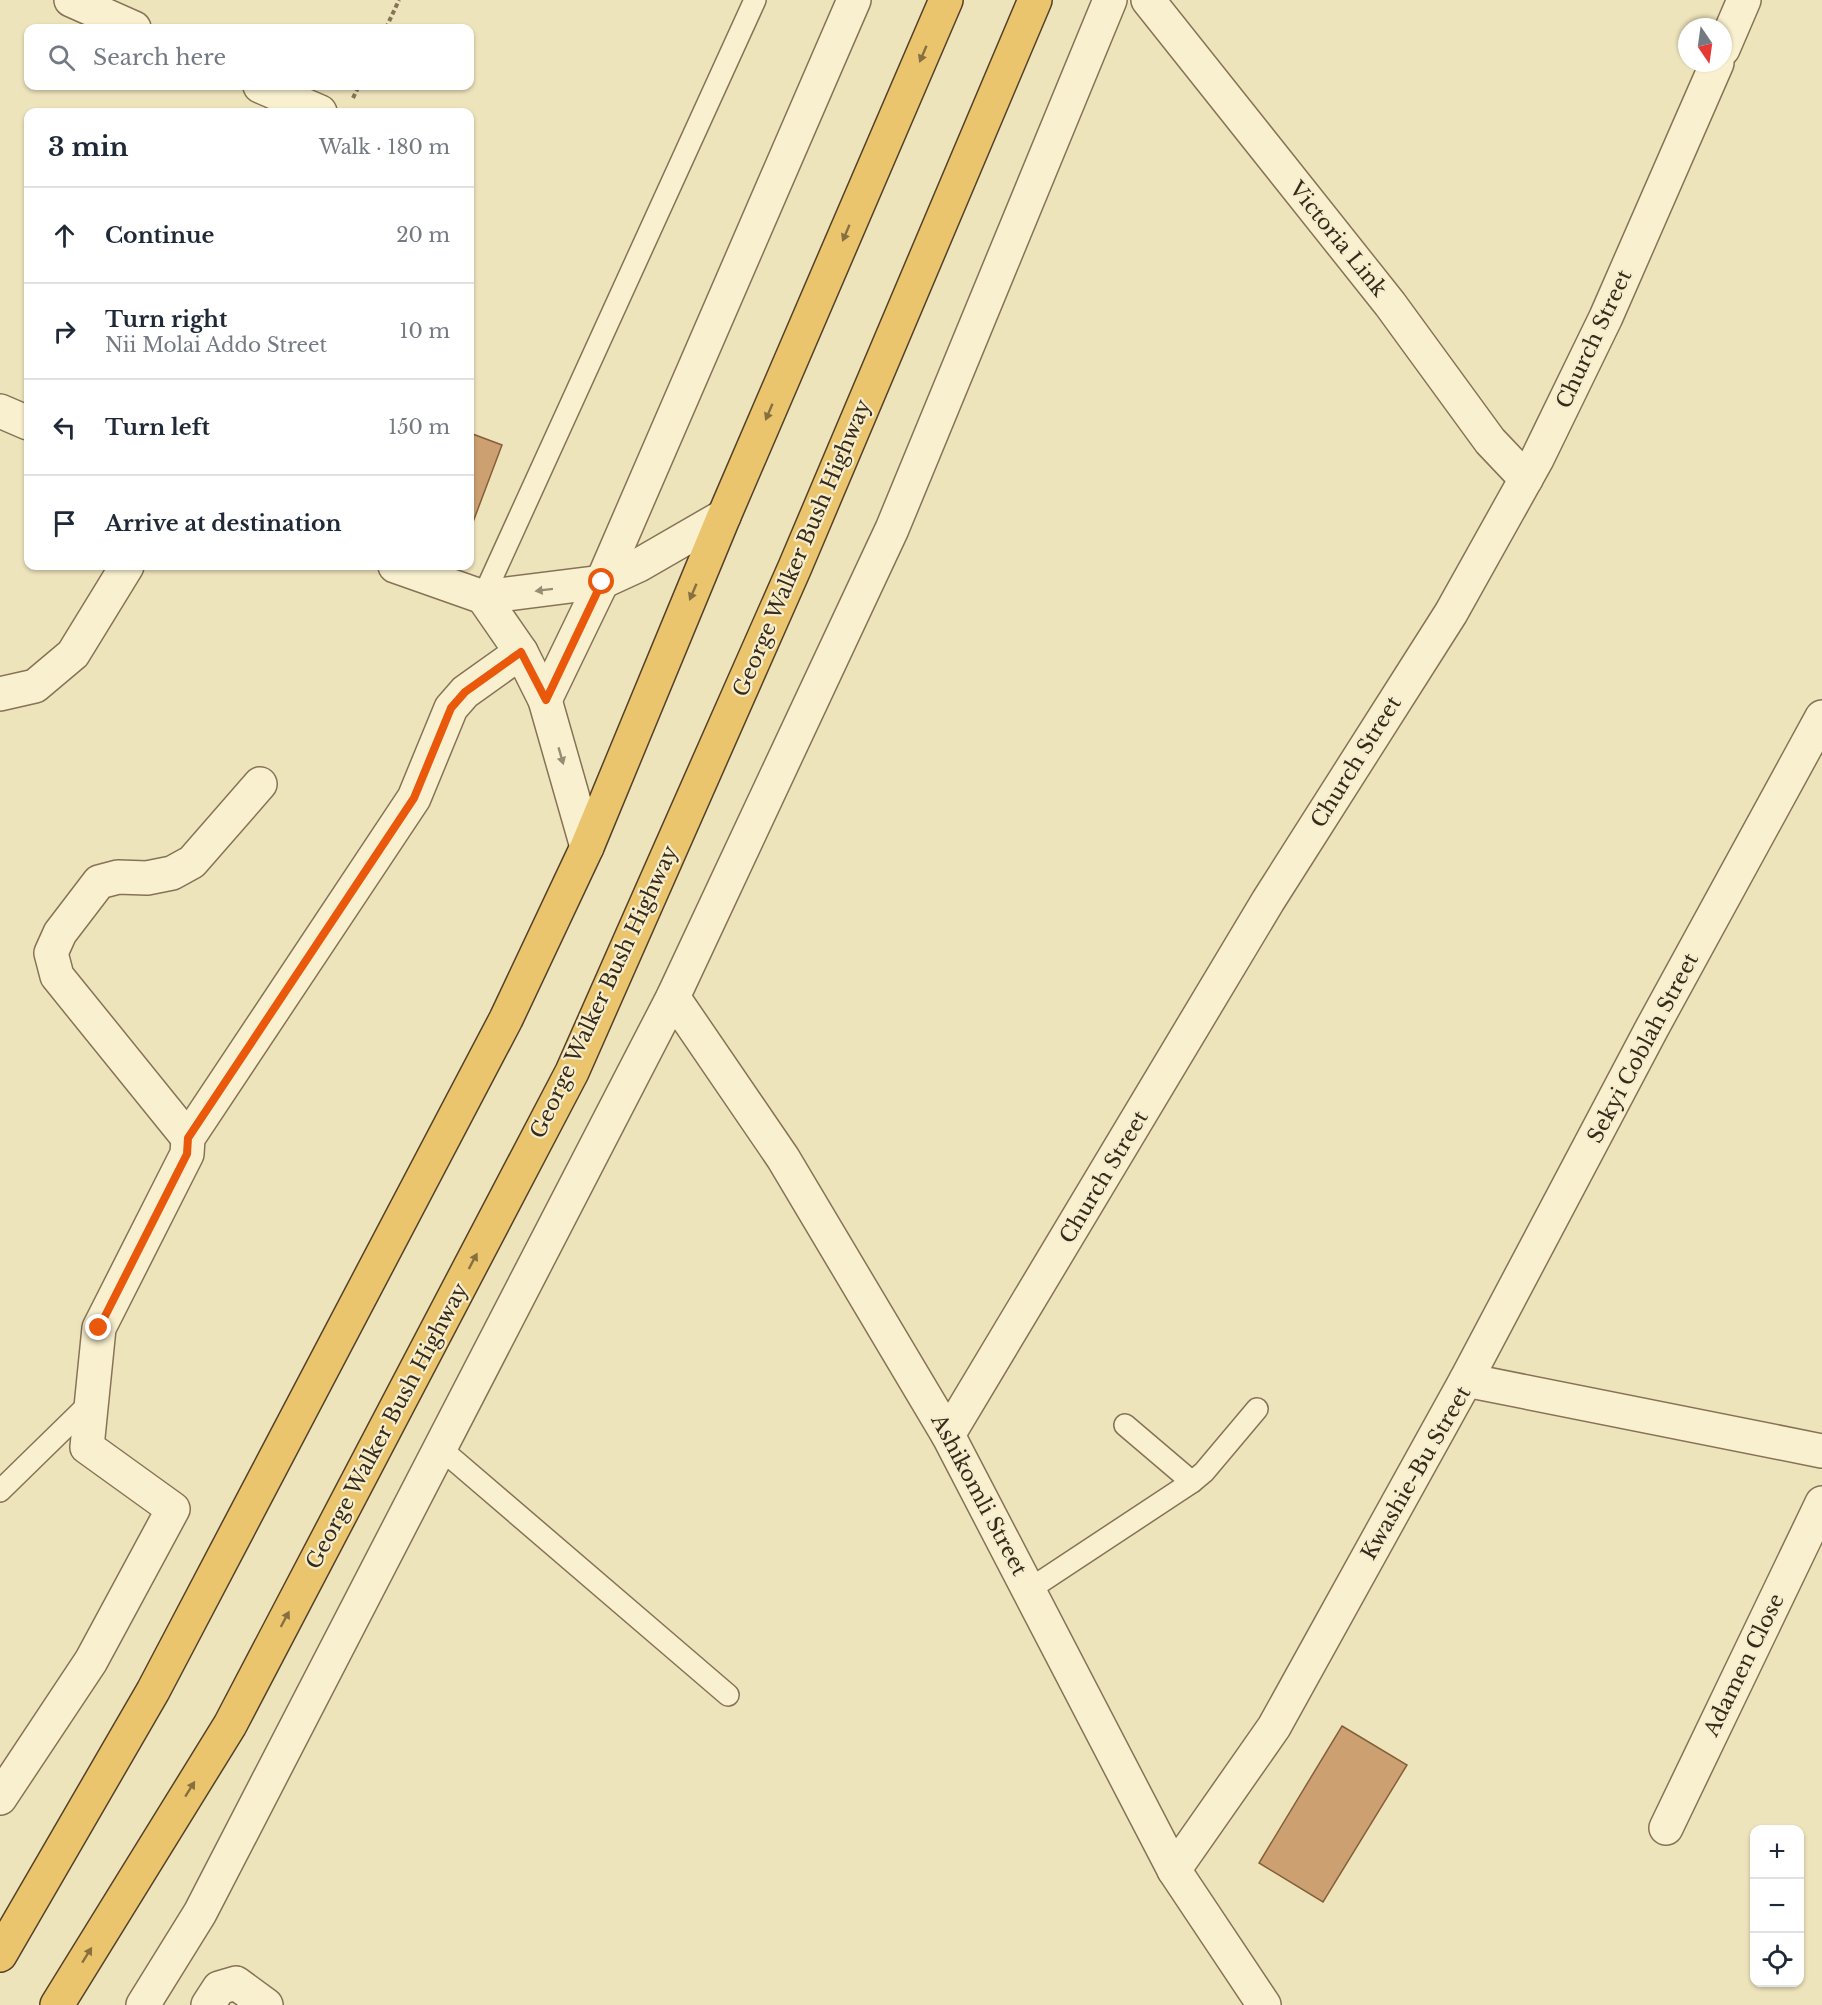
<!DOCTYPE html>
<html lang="en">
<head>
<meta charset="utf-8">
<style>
  body { margin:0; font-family:"Libre Baskerville",serif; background:#f6f6f7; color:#1f2937 }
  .controls { position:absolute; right:18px; bottom:18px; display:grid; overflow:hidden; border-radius:12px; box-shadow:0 2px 4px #0004 }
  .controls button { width:54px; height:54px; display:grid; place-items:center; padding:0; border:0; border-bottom:2px solid #e0e1e3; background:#fff; color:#1f2937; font:30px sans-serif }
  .compass { position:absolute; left:1678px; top:18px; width:54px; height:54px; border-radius:50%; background:#fff; box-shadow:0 2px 4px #0004; rotate:167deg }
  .stop { position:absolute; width:18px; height:18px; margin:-14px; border:4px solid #ea580c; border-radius:50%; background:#fff }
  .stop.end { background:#ea580c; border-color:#fff; box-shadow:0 2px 6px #0008 }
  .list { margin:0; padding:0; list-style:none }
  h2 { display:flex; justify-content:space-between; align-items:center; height:78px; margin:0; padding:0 24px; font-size:26px }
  h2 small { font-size:20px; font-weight:400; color:#747a83 }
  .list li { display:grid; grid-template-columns:39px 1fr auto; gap:18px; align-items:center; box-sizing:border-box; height:96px; padding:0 24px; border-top:2px solid #e0e1e3 }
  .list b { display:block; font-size:22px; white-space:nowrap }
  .list p { margin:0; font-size:20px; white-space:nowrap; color:#747a83 }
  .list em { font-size:20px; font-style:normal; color:#747a83 }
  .icon { flex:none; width:33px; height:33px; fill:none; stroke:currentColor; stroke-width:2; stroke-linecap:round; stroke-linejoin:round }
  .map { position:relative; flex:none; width:1822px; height:2005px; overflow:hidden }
  .search { position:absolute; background:#fff; box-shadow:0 2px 4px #0004; left:24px; top:24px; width:450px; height:66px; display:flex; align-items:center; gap:15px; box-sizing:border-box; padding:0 21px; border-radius:12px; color:#747a83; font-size:22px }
  .panel { position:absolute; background:#fff; box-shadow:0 2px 4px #0004; left:24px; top:108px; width:450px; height:462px; border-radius:12px }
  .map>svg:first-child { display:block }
</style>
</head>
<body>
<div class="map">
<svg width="1822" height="2005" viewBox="0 0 1822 2005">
  <rect width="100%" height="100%" fill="#eee4bc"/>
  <!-- building -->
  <g fill="#cda071" stroke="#855f3b" stroke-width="1.5">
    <polygon points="470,433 502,445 470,530"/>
    <polygon points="1342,1726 1407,1765 1323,1902 1259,1863"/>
  </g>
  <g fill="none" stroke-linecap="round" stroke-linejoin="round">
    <!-- service casing -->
    <g stroke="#867356" stroke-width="24">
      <g id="service">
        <polyline points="483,597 755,0"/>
        <polyline points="1125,1425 1192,1482"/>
        <polyline points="440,1448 728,1695"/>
        <polyline points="0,1491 89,1404"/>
        <polyline points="1030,1589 1192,1482 1204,1472 1257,1409"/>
      </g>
    </g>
    <!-- minor casing -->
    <g stroke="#867356" stroke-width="36">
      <g id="minor">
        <polyline points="71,0 134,28"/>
        <polyline points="1148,0 1390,304 1490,441 1526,479"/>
        <polyline points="1723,49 1744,0"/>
        <polyline points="260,86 320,112"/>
        <polyline points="0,694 35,686 73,654 127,566"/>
        <polyline points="545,700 602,582 854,0"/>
        <polyline points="673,997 783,1158 948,1435 1174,1870 1264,2005"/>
        <polyline points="188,1138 57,976 51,953 60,933 99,882 118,877 147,878 172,873 192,862 260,784"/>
        <polyline points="1466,1380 1822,1451"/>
        <polyline points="948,1435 1268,901 1451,613 1537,459 1606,317 1717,63"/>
        <polyline points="0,1798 91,1661 173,1509 87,1447 99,1328 187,1154 188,1138 414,798 451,708 465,692 521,652"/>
        <polyline points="1666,1828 1822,1503"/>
        <polyline points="1174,1870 1274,1727 1466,1380 1652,1028 1822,717"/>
        <polyline points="143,2005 200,1913 673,997 892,529 1110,0"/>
        <polyline points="208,2005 219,1988 236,1983 266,2005"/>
      </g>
    </g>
    <!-- tertiary casing -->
    <g stroke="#867356" stroke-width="36">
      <g id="tertiary">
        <polyline points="0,411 28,423"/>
        <polyline points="395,566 483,597 602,582 639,565 724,516"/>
        <polyline points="483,597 521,652 545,700 587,847"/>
      </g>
    </g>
    <!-- trunk casing -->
    <g stroke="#53412a" stroke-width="36">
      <g id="trunk">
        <polyline points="0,1955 153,1691 506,1019 587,847 724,516 946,0"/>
        <polyline points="57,2005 230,1725 572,1072 795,567 1035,0"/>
      </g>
    </g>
    <!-- path -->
    <g stroke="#867356" stroke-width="4" stroke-dasharray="4.5 3" stroke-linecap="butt">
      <polyline points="386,28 399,0"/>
      <polyline points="353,98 359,86"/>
    </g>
    <!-- service -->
    <use href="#service" stroke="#f9f0cf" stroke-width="21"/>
    <!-- minor -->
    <use href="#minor" stroke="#f9f0cf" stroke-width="33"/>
    <!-- tertiary -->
    <use href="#tertiary" stroke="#f9f0cf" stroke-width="33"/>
    <!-- trunk -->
    <use href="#trunk" stroke="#eac56e" stroke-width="33"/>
  </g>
  <!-- one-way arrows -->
  <defs><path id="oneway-solid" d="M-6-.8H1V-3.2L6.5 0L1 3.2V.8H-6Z" transform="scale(1.5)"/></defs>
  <g fill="#867040">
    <use href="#oneway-solid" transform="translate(923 54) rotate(113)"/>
    <use href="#oneway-solid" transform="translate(846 233) rotate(113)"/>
    <use href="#oneway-solid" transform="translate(769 412) rotate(113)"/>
    <use href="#oneway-solid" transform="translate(693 592) rotate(113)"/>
    <use href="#oneway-solid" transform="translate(473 1261) rotate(-62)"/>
    <use href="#oneway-solid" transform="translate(285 1619) rotate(-62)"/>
    <use href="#oneway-solid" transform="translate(190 1789) rotate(-58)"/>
    <use href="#oneway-solid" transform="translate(87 1955) rotate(-58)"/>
  </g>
  <g fill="#978d75">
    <use href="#oneway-solid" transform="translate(544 590) rotate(173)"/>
    <use href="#oneway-solid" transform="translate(561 756) rotate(74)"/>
  </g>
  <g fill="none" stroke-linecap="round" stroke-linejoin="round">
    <!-- route -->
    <polyline stroke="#ea580c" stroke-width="8" points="99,1328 187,1154 188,1138 414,798 451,708 465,692 521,652 546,700 602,582"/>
  </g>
  <g text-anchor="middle" stroke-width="4.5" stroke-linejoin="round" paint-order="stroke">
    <!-- street labels -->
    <g font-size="21" fill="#352a1b" stroke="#f6edcc">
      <text transform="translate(1338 239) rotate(51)" y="7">Victoria Link</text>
      <text transform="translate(1594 339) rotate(-65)" y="7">Church Street</text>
      <text transform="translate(802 548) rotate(-67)" y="7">George Walker Bush Highway</text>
      <text transform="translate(1356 762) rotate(-58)" y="7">Church Street</text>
      <text transform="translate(604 992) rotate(-65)" y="7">George Walker Bush Highway</text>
      <text transform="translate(1643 1048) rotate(-62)" y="7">Sekyi Coblah Street</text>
      <text transform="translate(1104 1177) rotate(-59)" y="7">Church Street</text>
      <text transform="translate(387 1426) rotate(-62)" y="7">George Walker Bush Highway</text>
      <text transform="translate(1416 1473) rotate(-60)" y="7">Kwashie-Bu Street</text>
      <text transform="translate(979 1495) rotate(62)" y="7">Ashikomli Street</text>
      <text transform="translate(1744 1665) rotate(-64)" y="7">Adamen Close</text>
    </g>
  </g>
</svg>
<div class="controls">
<button>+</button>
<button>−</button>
<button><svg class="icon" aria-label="locate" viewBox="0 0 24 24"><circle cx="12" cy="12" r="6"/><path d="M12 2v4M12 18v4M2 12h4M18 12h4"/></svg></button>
</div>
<svg class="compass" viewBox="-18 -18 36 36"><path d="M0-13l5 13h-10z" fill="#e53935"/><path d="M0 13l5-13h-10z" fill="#747a83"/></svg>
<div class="stop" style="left:602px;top:582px"></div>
<div class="stop end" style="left:99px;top:1328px"></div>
<div class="search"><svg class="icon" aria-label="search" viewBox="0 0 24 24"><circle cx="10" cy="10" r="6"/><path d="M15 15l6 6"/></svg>Search here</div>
<section class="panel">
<h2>3 min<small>Walk · 180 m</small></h2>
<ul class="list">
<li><svg class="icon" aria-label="ahead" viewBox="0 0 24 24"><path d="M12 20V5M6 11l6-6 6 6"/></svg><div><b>Continue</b></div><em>20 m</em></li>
<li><svg class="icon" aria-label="right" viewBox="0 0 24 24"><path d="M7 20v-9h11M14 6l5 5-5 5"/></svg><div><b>Turn right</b><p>Nii Molai Addo Street</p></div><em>10 m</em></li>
<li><svg class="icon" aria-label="left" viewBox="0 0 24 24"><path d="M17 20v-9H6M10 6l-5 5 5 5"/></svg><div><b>Turn left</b></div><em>150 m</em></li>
<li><svg class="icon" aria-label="arrive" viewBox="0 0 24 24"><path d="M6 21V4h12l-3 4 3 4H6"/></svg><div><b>Arrive at destination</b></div></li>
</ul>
</section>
</div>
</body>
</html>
